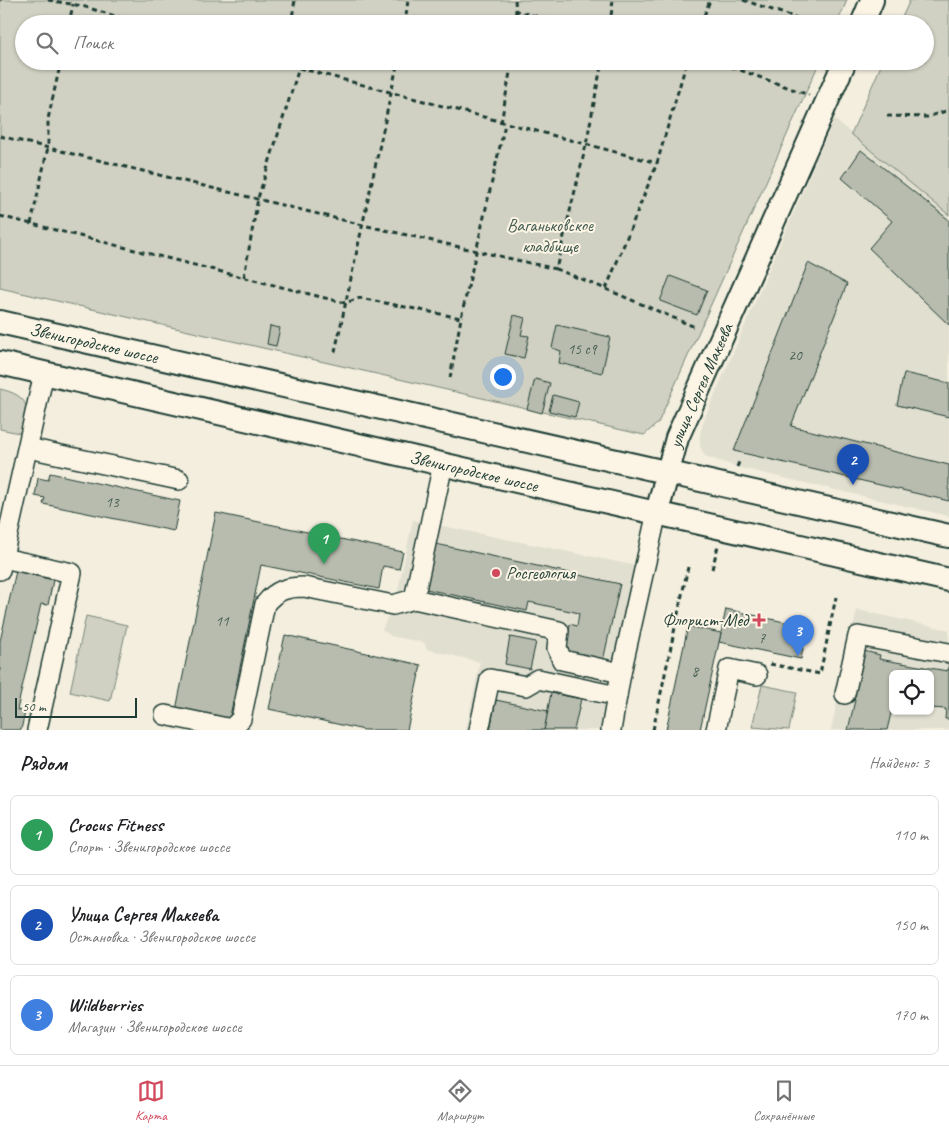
<!DOCTYPE html>
<html lang="ru">
<head>
<meta charset="utf-8">
<style>
  body { margin:0; font-family:Caveat,sans-serif; background:#f6f6f6; color:#202124 }
  .controls { position:absolute; right:15px; bottom:15px; display:grid; overflow:hidden; border-radius:8px; box-shadow:0 1px 4px #0004 }
  .controls button { width:45px; height:45px; display:grid; place-items:center; padding:0; border:0; border-bottom:1px solid #e0e0e0; background:#fff; color:#202124; font:25px sans-serif }
  .scale { position:absolute; left:15px; bottom:12px; width:122px; box-sizing:border-box; padding-left:5px; border:2px solid #1f3d34; border-top:0; font-size:14px; line-height:18px; white-space:nowrap; color:#1f3d34; -webkit-text-stroke:4px #fcf5e5; paint-order:stroke }
  .you { position:absolute; left:502px; top:376px; width:18px; height:18px; margin:-12px; border:4px solid #fff; border-radius:50%; background:#1a73e8; box-shadow:0 0 0 8px #1a73e833 }
  .badge { display:grid; place-items:center; width:32px; height:32px; border-radius:50%; background:#d1495b; color:#fff; font-size:16px; font-weight:700 }
  .pin { position:absolute; translate:-50% -41px; filter:drop-shadow(0 1px 2px #0008) }
  .pin::after { content:''; position:absolute; top:26px; width:18px; height:15px; background:inherit; clip-path:polygon(0 0,100% 0,50% 100%) }
  .list { margin:0; padding:0; list-style:none }
  h2 { display:flex; justify-content:space-between; align-items:center; height:65px; margin:0; padding:0 20px; font-size:21px }
  h2 small { font-size:16px; font-weight:400; color:#757577 }
  .list li { display:grid; grid-template-columns:32px 1fr auto; gap:15px; align-items:center; box-sizing:border-box; height:80px; margin:0 10px 10px; padding:0 10px; border:1px solid #e0e0e0; border-radius:8px }
  .list b { display:block; font-size:19px; white-space:nowrap }
  .list p { margin:0; font-size:16px; white-space:nowrap; color:#757577 }
  .list em { font-size:16px; font-style:normal; color:#757577 }
  .icon { flex:none; width:28px; height:28px; fill:none; stroke:currentColor; stroke-width:2; stroke-linecap:round; stroke-linejoin:round }
  .map { position:relative; flex:none; width:949px; height:730px; overflow:hidden }
  .search { position:absolute; background:#fff; box-shadow:0 1px 4px #0004; left:15px; right:15px; top:15px; height:55px; display:flex; align-items:center; gap:12px; box-sizing:border-box; padding:0 18px; border-radius:28px; color:#757577; font-size:19px }
  .sheet { height:335px; background:#fff }
  nav { display:flex; justify-content:space-around; align-items:center; box-sizing:border-box; height:70px; border-top:1px solid #e0e0e0; background:#fff; font-size:14px; color:#757577 }
  nav a { display:grid; justify-items:center; gap:2px }
  nav .on { color:#d1495b }
  .map>svg:first-child { display:block }
</style>
</head>
<body>
<div class="map">
<svg width="949" height="730" viewBox="0 0 949 730">
  <rect width="100%" height="100%" fill="#f3eede"/>
  <filter id="ink" filterUnits="userSpaceOnUse"><feTurbulence type="fractalNoise" baseFrequency=".02" numOctaves="2"/><feDisplacementMap in="SourceGraphic" scale="10" xChannelSelector="R" yChannelSelector="G"/><feConvolveMatrix kernelMatrix="1 2 1 2 8 2 1 2 1" color-interpolation-filters="sRGB"/></filter>
  <g filter="url(#ink)">
    <!-- built -->
    <g fill="#e1dfd0" fill-rule="evenodd">
      <polygon points="834,119 949,215 949,516 737,467 705,456 700,446 700,434 704,420"/>
      <polygon points="413,520 637,566 604,730 466,730 480,662 426,649 425,643 391,636 382,630 397,595"/>
      <path d="M857 610 949 630V730H831ZM893 674H930V711H893Z"/>
    </g>
    <!-- green -->
    <g fill="#d0d1c2" stroke="#78877b">
      <polygon points="0,0 847,0 837,24 24,24 24,61 820,61 658,423 644,435 0,288"/>
      <polygon points="910,0 949,0 949,215 851,134 883,61 925,61 925,24 899,24"/>
      <path d="M0 389C30 396 29 407 24 434L0 429Z"/>
      <polygon points="86,616 127,625 110,701 70,692"/>
      <polygon points="762,685 797,692 789,730 752,727"/>
    </g>
    <!-- building -->
    <g fill="#b8bcae" stroke="#1f3d34">
      <polygon points="754,61 775,61 773,67"/>
      <polygon points="861,150 949,220 949,325 869,248 892,221 842,178"/>
      <polygon points="808,263 847,284 791,426 949,465 949,501 734,451"/>
      <polygon points="670,276 707,290 697,315 660,301"/>
      <polygon points="514,315 525,318 521,335 529,336 524,358 505,354"/>
      <polygon points="557,325 610,337 602,373 559,363 561,351 552,348"/>
      <polygon points="270,326 280,328 276,346 267,344"/>
      <polygon points="904,373 949,383 949,417 897,405"/>
      <polygon points="535,379 550,383 542,413 527,409"/>
      <polygon points="553,395 579,402 575,417 549,411"/>
      <polygon points="50,473 180,501 174,531 43,504 45,498 35,496 38,478 48,480"/>
      <polygon points="216,513 403,552 399,569 383,566 379,589 261,565 229,721 176,710"/>
      <polygon points="436,544 620,584 603,661 564,653 570,624 577,626 579,613 529,602 527,611 426,589"/>
      <polygon points="16,571 53,580 48,605 41,604 17,710 25,712 21,730 0,730 0,641"/>
      <polygon points="726,609 807,627 801,659 719,642"/>
      <polygon points="688,626 721,633 700,730 666,730"/>
      <polygon points="285,635 421,665 407,730 364,730 269,709"/>
      <polygon points="510,637 536,642 530,669 505,664"/>
      <polygon points="860,650 880,655 879,659 947,671 949,664 949,719 945,719 946,709 930,708 930,674 893,674 893,705 887,730 848,730 855,700 849,699"/>
      <polygon points="551,693 581,699 574,730 544,730"/>
      <polygon points="496,700 548,711 544,730 490,730"/>
    </g>
    <g fill="none" stroke-linecap="round" stroke-linejoin="round">
      <!-- minor casing -->
      <g stroke="#1f3d34" stroke-width="22">
        <g id="minor">
          <polyline points="28,448 179,480"/>
          <polyline points="3,558 72,573 37,730"/>
          <polyline points="0,570 44,373"/>
          <polyline points="414,599 559,631 557,648 562,660 621,673"/>
          <polyline points="845,694 858,636 949,653"/>
          <path d="M165 715 227 728 233 727 241 719 265 604C276 590 287 587 304 587L393 605 414 599 443 464"/>
          <polyline points="479,730 490,679 526,686 538,679 617,696"/>
          <polyline points="611,730 621,673 657,512"/>
          <polyline points="716,730 729,669 757,675"/>
        </g>
      </g>
      <!-- major casing -->
      <g stroke="#1f3d34" stroke-width="26">
        <g id="major">
          <polyline points="862,24 872,0"/>
          <path id="s1" d="M0 322 949 536"/>
          <path id="s2" d="M0 363 949 580"/>
          <path id="s3" d="M657 512 677 438 845 61"/>
        </g>
      </g>
      <!-- path -->
      <g stroke="#1f3d34" stroke-width="3" stroke-dasharray="5 4" stroke-linecap="butt">
        <polyline points="48,0 82,6 142,24"/>
        <polyline points="515,0 516,11 568,24"/>
        <polyline points="743,0 814,24"/>
        <polyline points="0,1 0,0"/>
        <polyline points="69,24 73,4"/>
        <polyline points="291,24 295,0"/>
        <polyline points="405,24 408,0"/>
        <polyline points="515,24 516,11"/>
        <polyline points="610,24 613,0"/>
        <polyline points="701,24 710,0"/>
        <polyline points="273,61 657,163"/>
        <polyline points="715,61 809,95"/>
        <polyline points="887,116 927,117 949,110"/>
        <polyline points="501,123 512,61"/>
        <polyline points="0,136 363,225 556,269 586,145 602,61"/>
        <polyline points="0,216 345,303 360,298 461,318"/>
        <polyline points="31,224 48,147 48,119 61,61"/>
        <polyline points="556,269 606,289 657,163 687,61"/>
        <polyline points="244,277 258,198 299,68"/>
        <polyline points="606,289 695,327"/>
        <polyline points="335,352 398,61"/>
        <polyline points="450,378 461,318 505,124"/>
        <polyline points="737,467 739,462"/>
        <polyline points="712,569 718,546"/>
        <polyline points="770,664 820,674 836,597"/>
        <polyline points="653,730 688,567"/>
      </g>
      <!-- minor -->
      <use href="#minor" stroke="#fcf5e5" stroke-width="19"/>
      <!-- major -->
      <use href="#major" stroke="#fcf5e5" stroke-width="22"/>
    </g>
  </g>
  <!-- markers -->
  <g fill="#d1495b" stroke="#fcf5e5" stroke-width="2">
    <circle cx="496" cy="573" r="5"/>
    <path d="M756.5 612.5h5v5h5v5h-5v5h-5v-5h-5v-5h5z"/>
  </g>
  <g text-anchor="middle" stroke-width="4" stroke-linejoin="round" paint-order="stroke">
    <!-- number labels -->
    <g font-size="15" fill="#455d52">
      <text x="582" y="354">15 с9</text>
      <text x="795" y="360">20</text>
      <text x="112" y="507">13</text>
      <text x="222" y="626">11</text>
      <text x="762" y="643">7</text>
      <text x="695" y="676">8</text>
    </g>
    <!-- park labels -->
    <g font-size="18" fill="#425b50" stroke="#fcf5e5">
      <text x="550" y="231">Ваганьковское<tspan x="550" dy="21">кладбище</tspan></text>
    </g>
    <!-- street labels -->
    <g font-size="18" fill="#1f3d34" stroke="#fcf5e5">
      <text dy="6" stroke="none"><textPath href="#s1" startOffset="96">Звенигородское шоссе</textPath></text>
      <text dy="6" stroke="none"><textPath href="#s3" startOffset="134">улица Сергея Макеева</textPath></text>
      <text dy="6" stroke="none"><textPath href="#s2" startOffset="486">Звенигородское шоссе</textPath></text>
    </g>
    <!-- poi labels -->
    <g font-size="18" fill="#1f3d34" stroke="#fcf5e5" text-anchor="start">
      <text x="506" y="579">Росгеология</text>
      <text x="748" y="626" text-anchor="end">Флорист-Мед</text>
    </g>
  </g>
</svg>
<div class="controls">
<button><svg class="icon" aria-label="locate" viewBox="0 0 24 24"><circle cx="12" cy="12" r="6"/><path d="M12 2v4M12 18v4M2 12h4M18 12h4"/></svg></button>
</div>
<div class="scale">50 m</div>
<div class="you"></div>
<div class="pin badge" style="left:324px;top:564px;background:#2e9e5b">1</div>
<div class="pin badge" style="left:853px;top:485px;background:#1a4fb4">2</div>
<div class="pin badge" style="left:798px;top:656px;background:#3f7fe0">3</div>
<div class="search"><svg class="icon" aria-label="search" viewBox="0 0 24 24"><circle cx="10" cy="10" r="6"/><path d="M15 15l6 6"/></svg>Поиск</div>
</div>
<section class="sheet">
<h2>Рядом<small>Найдено: 3</small></h2>
<ul class="list">
<li><span class="badge" style="background:#2e9e5b">1</span><div><b>Crocus Fitness</b><p>Спорт · Звенигородское шоссе</p></div><em>110 m</em></li>
<li><span class="badge" style="background:#1a4fb4">2</span><div><b>Улица Сергея Макеева</b><p>Остановка · Звенигородское шоссе</p></div><em>150 m</em></li>
<li><span class="badge" style="background:#3f7fe0">3</span><div><b>Wildberries</b><p>Магазин · Звенигородское шоссе</p></div><em>170 m</em></li>
</ul>
</section>
<nav>
<a class="on"><svg class="icon" aria-label="map" viewBox="0 0 24 24"><path d="M3 6l6-2 6 2 6-2v14l-6 2-6-2-6 2zM9 4v14M15 6v14"/></svg>Карта</a>
<a><svg class="icon" aria-label="directions" viewBox="0 0 24 24"><path d="M12 3l9 9-9 9-9-9zM9 14v-3h6M13 9l2 2-2 2"/></svg>Маршрут</a>
<a><svg class="icon" aria-label="saved" viewBox="0 0 24 24"><path d="M7 4h10v16l-5-4-5 4z"/></svg>Сохранённые</a>
</nav>
</body>
</html>
